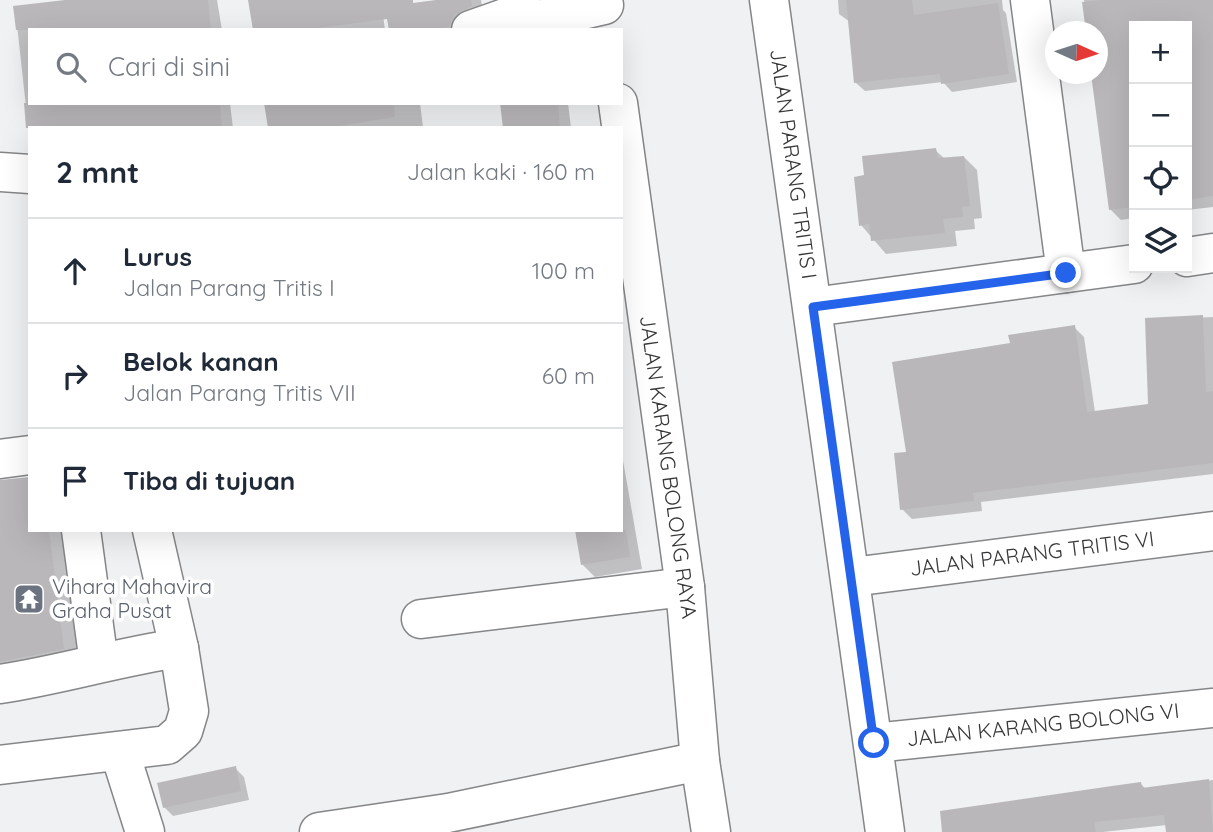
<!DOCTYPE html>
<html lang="id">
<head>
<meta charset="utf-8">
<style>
  body { margin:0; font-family:Quicksand,sans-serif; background:#f6f6f7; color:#1f2937 }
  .controls { position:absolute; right:21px; top:21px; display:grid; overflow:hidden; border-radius:0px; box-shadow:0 7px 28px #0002 }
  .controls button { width:63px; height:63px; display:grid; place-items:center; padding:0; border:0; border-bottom:2px solid #e0e1e3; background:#fff; color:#1f2937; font:35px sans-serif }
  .compass { position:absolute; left:1045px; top:21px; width:63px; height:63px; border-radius:50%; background:#fff; box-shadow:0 7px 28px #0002; rotate:93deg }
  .stop { position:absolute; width:21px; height:21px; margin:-16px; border:5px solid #2563eb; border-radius:50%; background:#fff }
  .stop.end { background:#2563eb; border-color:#fff; box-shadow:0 2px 7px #0008 }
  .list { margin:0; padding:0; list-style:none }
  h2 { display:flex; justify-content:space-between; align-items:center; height:91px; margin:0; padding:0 28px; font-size:30px }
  h2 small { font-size:23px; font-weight:400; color:#747a83 }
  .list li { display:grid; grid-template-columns:46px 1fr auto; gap:21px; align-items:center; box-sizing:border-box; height:105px; padding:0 28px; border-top:2px solid #e0e1e3 }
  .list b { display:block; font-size:26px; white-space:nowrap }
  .list p { margin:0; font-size:23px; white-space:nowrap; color:#747a83 }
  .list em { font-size:23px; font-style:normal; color:#747a83 }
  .icon { flex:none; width:38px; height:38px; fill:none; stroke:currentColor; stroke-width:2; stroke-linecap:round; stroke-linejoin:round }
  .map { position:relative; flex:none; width:1213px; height:832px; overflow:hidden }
  .search { position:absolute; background:#fff; box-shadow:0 7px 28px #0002; left:28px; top:28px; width:595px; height:77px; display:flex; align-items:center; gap:18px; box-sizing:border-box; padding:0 24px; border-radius:0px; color:#747a83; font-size:26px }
  .panel { position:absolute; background:#fff; box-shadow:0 7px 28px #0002; left:28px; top:126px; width:595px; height:406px; border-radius:0px }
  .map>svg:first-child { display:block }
</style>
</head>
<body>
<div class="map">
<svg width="1213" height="832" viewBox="0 0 1213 832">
  <rect width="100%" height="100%" fill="#f0f1f3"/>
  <!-- shadow -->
  <g fill="#0003">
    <polygon points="82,0 217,0 222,30 30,30 30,103 230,103 233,128 30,128 30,143 15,7"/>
    <polygon points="250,0 381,0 385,30 255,30"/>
    <polygon points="436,0 481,0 484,19 467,30 390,30"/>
    <polygon points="838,0 1002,0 1003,10 1006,13 1017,82 952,92 943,82 865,91 856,83 850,22 839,14"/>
    <polygon points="1084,0 1213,0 1213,207 1187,210 1187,26 1134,26 1134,218 1121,220 1111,210 1093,74 1098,74 1098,32 1088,32"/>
    <polygon points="270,103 420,103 423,127 269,128"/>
    <polygon points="502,103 568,103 571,128 504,128"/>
    <polygon points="935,150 945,159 964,157 977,170 982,218 974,219 975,229 955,231 957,246 886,254 861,225"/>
    <polygon points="1213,317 1213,474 981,502 982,511 912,519 902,509 908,453 1012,344 1074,327 1084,337 1095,412 1149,405 1146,320"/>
    <polygon points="621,449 642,569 595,577 582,564 621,530"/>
    <polygon points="0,482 30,530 67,530 85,670 0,700"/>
    <polygon points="235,768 244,777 249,800 173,816 164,807"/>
    <polygon points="1213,780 1213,832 1168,832 1167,825 1103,832 944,832 1141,784 1146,789"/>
  </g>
  <!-- building -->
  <g fill="#b9b7b9">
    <polygon points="65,0 208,0 211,30 16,30 13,6"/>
    <polygon points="248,0 413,0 413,3 436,0 471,0 472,6 455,15 449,27 428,30 389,30 387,19 302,30 253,30"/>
    <polygon points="846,0 912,0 914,15 998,3 1009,74 941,84 940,74 854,83"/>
    <polygon points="1101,0 1213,0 1213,196 1187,200 1187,26 1134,26 1134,207 1109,210 1091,74 1097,74 1097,32 1086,32 1082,2"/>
    <polygon points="24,103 220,103 222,128 26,128"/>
    <polygon points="264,103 394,103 395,117 327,128 268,128"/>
    <polygon points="500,103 558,103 560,128 503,128"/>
    <polygon points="936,148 938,158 964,156 970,206 962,207 963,217 943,219 945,233 871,241 869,224 859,226 854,177 864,175 862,156"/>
    <polygon points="1203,315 1206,392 1213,391 1213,463 973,493 974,501 900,510 894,453 906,452 892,362 1010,343 1008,335 1075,325 1087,412 1148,404 1145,318"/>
    <polygon points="30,477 30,530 49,530 64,649 0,662 0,480"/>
    <polygon points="575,530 626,530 630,557 581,565"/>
    <polygon points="236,766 241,791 163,808 157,783"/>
    <polygon points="1209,779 1213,832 1166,832 1164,815 1094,822 1096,832 942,832 940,811 1112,786 1141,782 1142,788"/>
  </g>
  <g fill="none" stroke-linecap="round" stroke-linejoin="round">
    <!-- minor casing -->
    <g stroke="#858688" stroke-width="41">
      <g id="minor">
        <polyline points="769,0 885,832"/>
        <polyline points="1030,0 1066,273"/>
        <polyline points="471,30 519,13 539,20 604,5"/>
        <polyline points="618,103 685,587 700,761 711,832"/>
        <polyline points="0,172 30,174"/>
        <polyline points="1187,257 1213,253"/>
        <polyline points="813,307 1134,264"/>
        <polyline points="0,459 30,455"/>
        <polyline points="81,530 99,663"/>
        <polyline points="852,577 1213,531"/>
        <polyline points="421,619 685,587"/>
        <path d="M0 684C60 675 118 657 179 648L152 530"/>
        <polyline points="874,743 1213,708"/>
        <polyline points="120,753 145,832"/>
        <polyline points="0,765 167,745 183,731 189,711 179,648"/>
        <polyline points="319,832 448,813 700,761"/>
      </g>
    </g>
    <!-- minor -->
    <use href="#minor" stroke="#fff" stroke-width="38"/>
  </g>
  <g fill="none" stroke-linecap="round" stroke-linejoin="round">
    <!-- route -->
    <polyline stroke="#2563eb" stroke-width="9" points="874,743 813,307 1066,273"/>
  </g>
  <!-- icons -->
  <defs>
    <g id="temple-square" transform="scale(1.575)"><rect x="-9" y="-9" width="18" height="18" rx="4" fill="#6b7280" stroke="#fff"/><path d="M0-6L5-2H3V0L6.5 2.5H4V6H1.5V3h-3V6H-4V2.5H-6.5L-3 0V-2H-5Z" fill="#fff"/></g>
  </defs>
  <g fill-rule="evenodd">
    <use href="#temple-square" x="29" y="599"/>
  </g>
  <g text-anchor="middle" stroke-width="7" stroke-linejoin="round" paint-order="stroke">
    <!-- street labels -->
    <g font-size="21" fill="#373839" stroke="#fff">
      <text transform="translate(793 164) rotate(82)" y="7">JALAN PARANG TRITIS I</text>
      <text transform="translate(668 467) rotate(82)" y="7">JALAN KARANG BOLONG RAYA</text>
      <text transform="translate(1032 554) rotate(-7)" y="7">JALAN PARANG TRITIS VI</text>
      <text transform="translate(1043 725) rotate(-6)" y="7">JALAN KARANG BOLONG VI</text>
    </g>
    <!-- worship labels -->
    <g font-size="21" fill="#5b616d" stroke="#fff" text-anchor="start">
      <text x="52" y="594">Vihara Mahavira<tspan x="52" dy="24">Graha Pusat</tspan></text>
    </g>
  </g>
</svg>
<div class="controls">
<button>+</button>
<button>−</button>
<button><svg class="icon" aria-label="locate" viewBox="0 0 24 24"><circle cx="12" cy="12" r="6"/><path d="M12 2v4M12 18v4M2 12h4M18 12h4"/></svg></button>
<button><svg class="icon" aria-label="layers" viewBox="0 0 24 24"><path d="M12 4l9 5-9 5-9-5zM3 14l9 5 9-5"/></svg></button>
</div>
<svg class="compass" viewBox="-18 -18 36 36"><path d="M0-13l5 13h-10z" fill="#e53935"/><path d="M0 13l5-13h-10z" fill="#747a83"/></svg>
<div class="stop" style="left:874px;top:743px"></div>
<div class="stop end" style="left:1066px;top:273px"></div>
<div class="search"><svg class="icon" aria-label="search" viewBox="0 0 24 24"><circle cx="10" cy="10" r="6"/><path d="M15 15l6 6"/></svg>Cari di sini</div>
<section class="panel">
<h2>2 mnt<small>Jalan kaki · 160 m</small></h2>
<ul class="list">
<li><svg class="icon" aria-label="ahead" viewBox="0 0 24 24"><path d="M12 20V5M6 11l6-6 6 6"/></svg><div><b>Lurus</b><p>Jalan Parang Tritis I</p></div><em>100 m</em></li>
<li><svg class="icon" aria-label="right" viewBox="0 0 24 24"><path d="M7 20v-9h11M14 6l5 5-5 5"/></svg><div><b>Belok kanan</b><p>Jalan Parang Tritis VII</p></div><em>60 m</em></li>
<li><svg class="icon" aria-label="arrive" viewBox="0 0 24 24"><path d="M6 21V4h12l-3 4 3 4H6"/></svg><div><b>Tiba di tujuan</b></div></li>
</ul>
</section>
</div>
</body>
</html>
